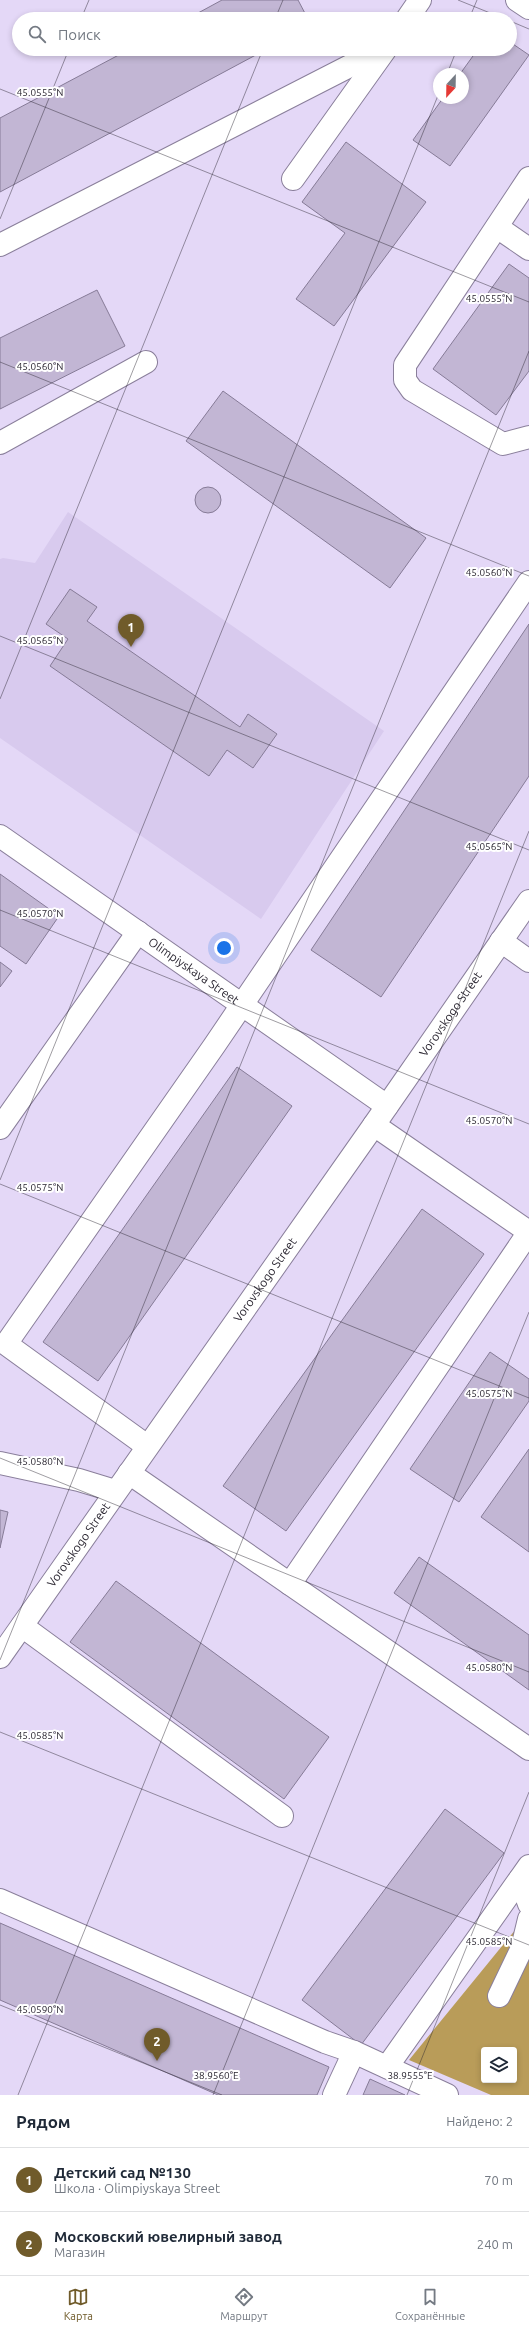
<!DOCTYPE html>
<html lang="ru">
<head>
<meta charset="utf-8">
<style>
  body { margin:0; font-family:Ubuntu,sans-serif; background:#f6f6f7; color:#1f2937 }
  .controls { position:absolute; right:12px; bottom:12px; display:grid; overflow:hidden; border-radius:4px; box-shadow:0 2px 6px #0003 }
  .controls button { width:36px; height:36px; display:grid; place-items:center; padding:0; border:0; border-bottom:1px solid #e0e1e3; background:#fff; color:#1f2937; font:20px sans-serif }
  .compass { position:absolute; left:433px; top:68px; width:36px; height:36px; border-radius:50%; background:#fff; box-shadow:0 2px 6px #0003; rotate:202deg }
  .you { position:absolute; left:224px; top:948px; width:14px; height:14px; margin:-10px; border:3px solid #fff; border-radius:50%; background:#1a73e8; box-shadow:0 0 0 6px #1a73e833 }
  .badge { display:grid; place-items:center; width:26px; height:26px; border-radius:50%; background:#705b2a; color:#fff; font-size:13px; font-weight:700 }
  .pin { position:absolute; translate:-50% -33px; filter:drop-shadow(0 1px 2px #0008) }
  .pin::after { content:''; position:absolute; top:21px; width:14px; height:12px; background:inherit; clip-path:polygon(0 0,100% 0,50% 100%) }
  .list { margin:0; padding:0; list-style:none }
  h2 { display:flex; justify-content:space-between; align-items:center; height:52px; margin:0; padding:0 16px; font-size:17px }
  h2 small { font-size:13px; font-weight:400; color:#747a83 }
  .list li { display:grid; grid-template-columns:26px 1fr auto; gap:12px; align-items:center; box-sizing:border-box; height:64px; padding:0 16px; border-top:1px solid #e0e1e3 }
  .list b { display:block; font-size:15px; white-space:nowrap }
  .list p { margin:0; font-size:13px; white-space:nowrap; color:#747a83 }
  .list em { font-size:13px; font-style:normal; color:#747a83 }
  .icon { flex:none; width:22px; height:22px; fill:none; stroke:currentColor; stroke-width:2; stroke-linecap:round; stroke-linejoin:round }
  .map { position:relative; flex:none; width:529px; height:2095px; overflow:hidden }
  .search { position:absolute; background:#fff; box-shadow:0 2px 6px #0003; left:12px; right:12px; top:12px; height:44px; display:flex; align-items:center; gap:10px; box-sizing:border-box; padding:0 14px; border-radius:22px; color:#747a83; font-size:15px }
  .sheet { height:180px; background:#fff }
  nav { display:flex; justify-content:space-around; align-items:center; box-sizing:border-box; height:56px; border-top:1px solid #e0e1e3; background:#fff; font-size:11px; color:#747a83 }
  nav a { display:grid; justify-items:center; gap:2px }
  nav .on { color:#705b2a }
  .map>svg:first-child { display:block }
</style>
</head>
<body>
<div class="map">
<svg width="529" height="2095" viewBox="0 0 529 2095">
  <rect width="100%" height="100%" fill="#e4d8f7"/>
  <!-- built -->
  <polygon fill="#d8caee" points="68,512 384,731 261,919 0,738 0,559 3,558 35,563"/>
  <!-- forest -->
  <path fill="#b99c59" fill-rule="evenodd" d="M529 1913V2095H491L409 2060ZM484 2050H514V2080H484Z"/>
  <!-- building -->
  <g fill="#c2b6d4" stroke="#867b97">
    <polygon points="222,0 298,0 308,19 187,19"/>
    <polygon points="510,42 529,55 450,166 413,140 443,98 463,98 463,74 460,74 478,49 510,49"/>
    <polygon points="130,49 267,49 0,192 0,118"/>
    <polygon points="346,142 426,202 334,326 296,299 345,233 302,202"/>
    <polygon points="509,264 529,278 529,371 496,415 433,369"/>
    <polygon points="97,290 125,346 0,409 0,338"/>
    <polygon points="223,391 426,538 390,588 186,441"/>
    <circle cx="208" cy="500" r="13"/>
    <polygon points="70,589 97,607 87,621 240,727 248,714 277,734 253,768 227,750 209,776 50,666 68,639 46,624"/>
    <polygon points="529,624 529,776 381,997 311,950"/>
    <polygon points="0,874 59,916 26,964 0,946"/>
    <polygon points="0,962 12,971 0,987"/>
    <polygon points="237,1067 292,1106 98,1381 43,1342"/>
    <polygon points="422,1209 484,1254 286,1531 223,1486"/>
    <polygon points="490,1352 529,1379 529,1401 459,1502 410,1469"/>
    <polygon points="529,1449 529,1552 481,1517"/>
    <polygon points="0,1510 8,1512 0,1548"/>
    <polygon points="419,1557 529,1635 529,1690 394,1593"/>
    <polygon points="116,1581 329,1737 284,1799 70,1642"/>
    <polygon points="445,1809 504,1853 361,2045 302,2000"/>
    <polygon points="0,1923 329,2067 317,2095 218,2095 0,2000"/>
    <polygon points="370,2079 405,2095 363,2095"/>
  </g>
  <g fill="none" stroke-linecap="round" stroke-linejoin="round">
    <!-- minor casing -->
    <g stroke="#8a7f9b" stroke-width="24">
      <g id="minor">
        <polyline points="517,0 529,8"/>
        <polyline points="407,19 420,0"/>
        <polyline points="529,178 405,365 405,380 412,390 503,444 529,437"/>
        <polyline points="293,179 385,50"/>
        <polyline points="497,227 529,249"/>
        <polyline points="0,245 383,49"/>
        <polyline points="0,443 146,362"/>
        <path id="s1" d="M0 836 387 1106"/>
        <polyline points="501,941 529,961"/>
        <polyline points="374,1125 529,1232"/>
        <polyline points="0,1128 138,932"/>
        <polyline points="147,1446 6,1344 214,1046 529,582"/>
        <polyline points="0,1463 79,1480 115,1491"/>
        <polyline points="129,1473 529,1749"/>
        <polyline points="290,1584 529,1232"/>
        <polyline points="22,1626 282,1816"/>
        <path id="s2" d="M0 1657 374 1125 529 901"/>
        <polyline points="520,1879 529,1904"/>
        <polyline points="0,1900 325,2042 354,2052 447,2095"/>
        <polyline points="499,1996 522,1948 529,1919"/>
        <polyline points="387,2067 529,1866"/>
        <polyline points="334,2095 354,2052"/>
      </g>
    </g>
    <!-- minor -->
    <use href="#minor" stroke="#fff" stroke-width="22"/>
  </g>
  <!-- ticks -->
  <path fill="none" stroke="#2a2631" stroke-width="1" stroke-opacity="0.45" d="M458 0 505 19M81 19 89 0M275 19 283 0M469 19 477 0M510 21 529 29M447 74 457 49M0 89 529 302M0 219 69 49M0 362 529 576M0 636 529 850M0 699 263 49M0 910 529 1124M0 1180 439 93M0 1184 529 1398M0 1458 529 1672M0 1660 529 351M0 1732 529 1945M0 2005 222 2095M18 2095 529 831M213 2095 529 1312M407 2095 529 1792"/>
  <g text-anchor="middle" stroke-width="4" stroke-linejoin="round" paint-order="stroke">
    <!-- street labels -->
    <g font-size="12" fill="#2a2631" stroke="#fff">
      <text dy="4" stroke="none"><textPath href="#s1" startOffset="236">Olimpiyskaya Street</textPath></text>
      <text dy="4" stroke="none"><textPath href="#s2" startOffset="785">Vorovskogo Street</textPath></text>
      <text dy="4" stroke="none"><textPath href="#s2" startOffset="461">Vorovskogo Street</textPath></text>
      <text dy="4" stroke="none"><textPath href="#s2" startOffset="137">Vorovskogo Street</textPath></text>
    </g>
  </g>
  <g font-size="10" text-anchor="middle" fill="#2a2631" stroke="#fff" stroke-width="4" stroke-linejoin="round" paint-order="stroke">
    <text x="40" y="96">45.0555°N</text>
    <text x="489" y="302">45.0555°N</text>
    <text x="40" y="370">45.0560°N</text>
    <text x="489" y="576">45.0560°N</text>
    <text x="40" y="644">45.0565°N</text>
    <text x="489" y="850">45.0565°N</text>
    <text x="40" y="917">45.0570°N</text>
    <text x="489" y="1124">45.0570°N</text>
    <text x="40" y="1191">45.0575°N</text>
    <text x="489" y="1397">45.0575°N</text>
    <text x="40" y="1465">45.0580°N</text>
    <text x="489" y="1671">45.0580°N</text>
    <text x="40" y="1739">45.0585°N</text>
    <text x="489" y="1945">45.0585°N</text>
    <text x="40" y="2013">45.0590°N</text>
    <text x="216" y="2079">38.9560°E</text>
    <text x="410" y="2079">38.9555°E</text>
  </g>
</svg>
<div class="controls">
<button><svg class="icon" aria-label="layers" viewBox="0 0 24 24"><path d="M12 4l9 5-9 5-9-5zM3 14l9 5 9-5"/></svg></button>
</div>
<svg class="compass" viewBox="-18 -18 36 36"><path d="M0-13l5 13h-10z" fill="#e53935"/><path d="M0 13l5-13h-10z" fill="#747a83"/></svg>
<div class="you"></div>
<div class="pin badge" style="left:131px;top:647px">1</div>
<div class="pin badge" style="left:157px;top:2061px">2</div>
<div class="search"><svg class="icon" aria-label="search" viewBox="0 0 24 24"><circle cx="10" cy="10" r="6"/><path d="M15 15l6 6"/></svg>Поиск</div>
</div>
<section class="sheet">
<h2>Рядом<small>Найдено: 2</small></h2>
<ul class="list">
<li><span class="badge">1</span><div><b>Детский сад №130</b><p>Школа · Olimpiyskaya Street</p></div><em>70 m</em></li>
<li><span class="badge">2</span><div><b>Московский ювелирный завод</b><p>Магазин</p></div><em>240 m</em></li>
</ul>
</section>
<nav>
<a class="on"><svg class="icon" aria-label="map" viewBox="0 0 24 24"><path d="M3 6l6-2 6 2 6-2v14l-6 2-6-2-6 2zM9 4v14M15 6v14"/></svg>Карта</a>
<a><svg class="icon" aria-label="directions" viewBox="0 0 24 24"><path d="M12 3l9 9-9 9-9-9zM9 14v-3h6M13 9l2 2-2 2"/></svg>Маршрут</a>
<a><svg class="icon" aria-label="saved" viewBox="0 0 24 24"><path d="M7 4h10v16l-5-4-5 4z"/></svg>Сохранённые</a>
</nav>
</body>
</html>
